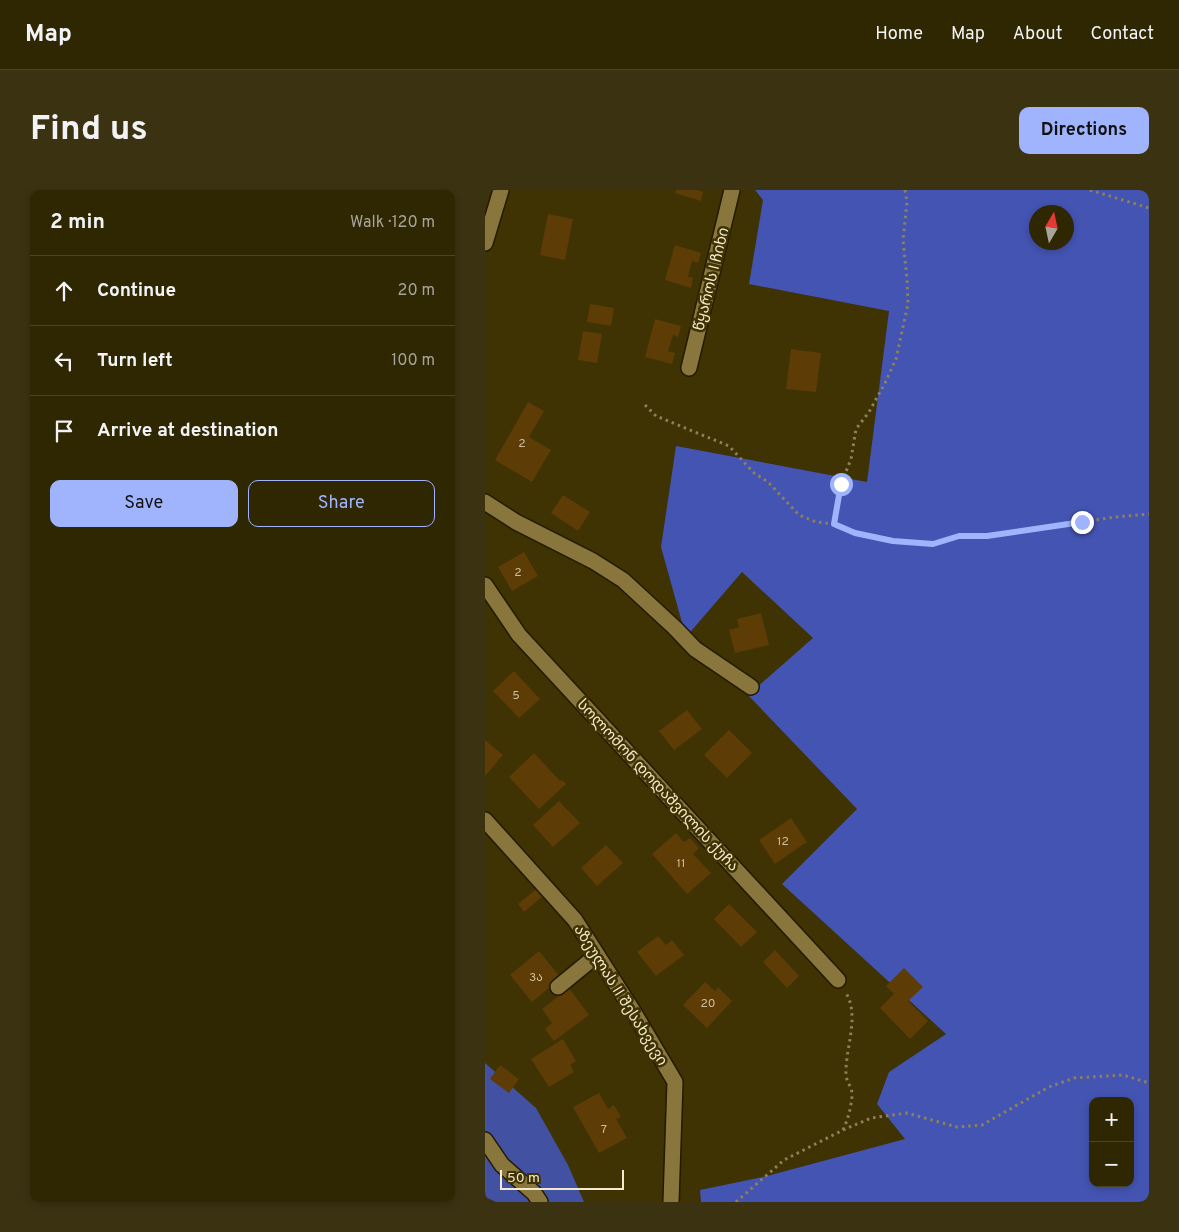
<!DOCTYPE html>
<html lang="en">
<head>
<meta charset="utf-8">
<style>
  body { margin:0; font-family:Overpass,"Noto Sans Georgian",sans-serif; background:#3b3211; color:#f1f3f6 }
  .controls { position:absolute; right:15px; bottom:15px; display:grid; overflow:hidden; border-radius:10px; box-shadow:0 2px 8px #0003 }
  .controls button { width:45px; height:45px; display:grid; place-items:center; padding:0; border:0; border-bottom:1px solid #4a4324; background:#2f2602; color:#f1f3f6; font:25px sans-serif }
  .compass { position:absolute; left:544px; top:15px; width:45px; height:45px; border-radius:50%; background:#2f2602; box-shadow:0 2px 8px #0003; rotate:9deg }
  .scale { position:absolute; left:15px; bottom:12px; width:124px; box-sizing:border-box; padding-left:5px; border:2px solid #f3eacd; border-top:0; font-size:14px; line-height:18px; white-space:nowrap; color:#f3eacd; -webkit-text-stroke:4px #3f3203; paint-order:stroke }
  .stop { position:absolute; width:15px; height:15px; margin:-11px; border:4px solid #a0b3fd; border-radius:50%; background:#fff }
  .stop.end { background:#a0b3fd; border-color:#fff; box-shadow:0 1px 5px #0008 }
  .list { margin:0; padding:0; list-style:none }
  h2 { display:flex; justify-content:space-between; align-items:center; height:65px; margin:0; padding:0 20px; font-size:21px }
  h2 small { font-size:16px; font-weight:400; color:#a7a599 }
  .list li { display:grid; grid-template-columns:32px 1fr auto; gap:15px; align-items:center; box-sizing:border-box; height:70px; padding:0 20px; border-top:1px solid #4a4324 }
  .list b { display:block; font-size:19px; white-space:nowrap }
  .list em { font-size:16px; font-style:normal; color:#a7a599 }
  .actions { display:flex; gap:10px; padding:15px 20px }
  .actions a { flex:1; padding:11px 0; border:1px solid #a0b3fd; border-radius:10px; text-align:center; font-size:18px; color:#a0b3fd }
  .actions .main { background:#a0b3fd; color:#111 }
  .icon { flex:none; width:28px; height:28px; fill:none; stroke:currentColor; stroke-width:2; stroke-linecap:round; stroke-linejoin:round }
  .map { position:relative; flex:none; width:664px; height:1012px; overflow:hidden; border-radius:10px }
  header { display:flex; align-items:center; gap:30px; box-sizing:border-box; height:70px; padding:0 25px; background:#2f2602; border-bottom:1px solid #4a4324 }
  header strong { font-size:24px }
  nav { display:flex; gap:28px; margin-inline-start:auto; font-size:18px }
  .intro { display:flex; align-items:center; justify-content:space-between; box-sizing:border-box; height:120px; padding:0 30px }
  h1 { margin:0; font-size:35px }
  .button { padding:12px 22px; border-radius:10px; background:#a0b3fd; color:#111; font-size:18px; font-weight:700 }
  main { display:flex; gap:30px; padding:0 30px }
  aside { flex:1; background:#2f2602; border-radius:10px; box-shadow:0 2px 8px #0003 }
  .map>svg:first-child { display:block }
</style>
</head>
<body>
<header>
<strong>Map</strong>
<nav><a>Home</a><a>Map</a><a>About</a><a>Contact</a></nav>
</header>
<div class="intro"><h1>Find us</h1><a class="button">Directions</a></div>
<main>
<aside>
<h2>2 min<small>Walk · 120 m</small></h2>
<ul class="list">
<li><svg class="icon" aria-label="ahead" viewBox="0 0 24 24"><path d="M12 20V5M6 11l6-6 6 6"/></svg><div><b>Continue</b></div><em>20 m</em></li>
<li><svg class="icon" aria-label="left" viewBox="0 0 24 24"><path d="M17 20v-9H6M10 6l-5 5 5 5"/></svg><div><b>Turn left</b></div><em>100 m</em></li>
<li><svg class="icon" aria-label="arrive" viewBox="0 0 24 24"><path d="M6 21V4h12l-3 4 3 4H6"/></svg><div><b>Arrive at destination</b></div></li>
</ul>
<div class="actions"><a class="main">Save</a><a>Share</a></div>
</aside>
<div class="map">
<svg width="664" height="1012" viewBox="0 0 664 1012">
  <rect width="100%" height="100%" fill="#3f3203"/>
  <!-- green -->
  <polygon fill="#4251a2" points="0,873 51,918 83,975 99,1012 11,1012 0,1007"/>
  <!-- forest -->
  <path fill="#4454b2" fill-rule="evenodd" d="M270 0H664V1012H216L215 1000 282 986 420 949 392 914 404 882 461 844 297 694 372 619 263 505 328 448 257 382 201 447 176 357 191 256 382 292 404 121 264 94 278 10ZM552 22H582V52H552ZM608 911H645V993H608Z"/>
  <!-- building -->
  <g fill="#5d3c05">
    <polygon points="191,0 213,0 218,2 216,11 190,3"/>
    <polygon points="63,24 88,29 80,70 55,65"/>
    <polygon points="190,55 216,63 213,73 207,71 203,87 208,88 206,98 180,90"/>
    <polygon points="105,114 129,118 126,136 102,132"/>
    <polygon points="170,129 196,136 193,147 188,145 183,161 190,163 187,174 160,167"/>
    <polygon points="98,141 117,144 112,173 93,170"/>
    <polygon points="306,159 336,163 331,202 301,199"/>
    <polygon points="43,212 59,221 44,247 66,260 47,292 10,270"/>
    <polygon points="78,305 105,322 93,341 66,323"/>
    <polygon points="39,362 53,386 27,401 13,377"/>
    <polygon points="276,423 284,455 250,463 244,440 254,437 252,429"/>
    <polygon points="29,481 55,509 34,528 8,501"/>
    <polygon points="202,520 217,539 189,560 174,541"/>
    <polygon points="244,540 267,563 242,588 219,565"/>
    <polygon points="0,550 18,565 0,586"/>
    <polygon points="49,563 75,591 77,590 81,594 54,619 24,587"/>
    <polygon points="74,611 95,633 68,657 48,635"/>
    <polygon points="306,628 322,652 290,674 274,650"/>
    <polygon points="191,643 199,652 205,648 214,658 208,664 226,683 202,704 167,664"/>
    <polygon points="121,655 138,673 112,696 96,678"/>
    <polygon points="50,700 54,700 59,705 39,722 33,714"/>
    <polygon points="244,714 272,742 256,757 229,729"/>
    <polygon points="173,746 181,755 187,750 199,765 171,786 152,762"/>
    <polygon points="290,760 314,786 302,798 278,772"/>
    <polygon points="54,761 76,788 47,812 25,785"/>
    <polygon points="419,778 438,797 423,811 443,831 425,849 395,818 409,804 401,796"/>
    <polygon points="220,792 230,801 233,797 247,811 222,838 198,815"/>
    <polygon points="84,798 104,825 69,851 60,839 67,833 57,819"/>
    <polygon points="78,849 91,871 85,875 89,882 64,897 46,869"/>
    <polygon points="15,875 34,889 24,903 5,889"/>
    <polygon points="114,903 123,919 129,915 136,927 131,929 142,948 114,963 88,917"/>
  </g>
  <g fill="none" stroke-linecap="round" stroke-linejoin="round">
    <!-- minor casing -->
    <g stroke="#231a00" stroke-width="18">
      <g id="minor">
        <polyline points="0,53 16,0"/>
        <polyline points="204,178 247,0"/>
        <polyline points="0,312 31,332 108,371 138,390 190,438 210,459 266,497"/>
        <polyline points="0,395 34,445 353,790"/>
        <polyline points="0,630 90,730 148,821 190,892 186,1012"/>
        <polyline points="73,797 112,765"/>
        <polyline points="0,950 17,975 49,1003 55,1012"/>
      </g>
    </g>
    <!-- path -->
    <g stroke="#8d815a" stroke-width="3" stroke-dasharray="2.5 4" stroke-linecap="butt">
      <polyline points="420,0 422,12 418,50 422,90 423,114 411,169 400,193 384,222 371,239 366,269 356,294 349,334 370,343 408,351 448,354 474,346 502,346 630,327 664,324"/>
      <polyline points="605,0 664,18"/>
      <polyline points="160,215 171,226 244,256 269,283 283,292 314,325 331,332 349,334"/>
      <path d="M358 940C363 929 366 918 367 906 368 898 361 892 361 884 360 859 375 826 361 803"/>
      <polyline points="251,1012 299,970 358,940 386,928 422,923 472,937 497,935 564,897 589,888 638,885 664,893"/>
    </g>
    <!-- minor -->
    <use href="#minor" stroke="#88763d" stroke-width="15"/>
  </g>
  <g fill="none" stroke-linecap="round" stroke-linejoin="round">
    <!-- route -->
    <polyline stroke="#a0b3fd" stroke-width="6" points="356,294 349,334 370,343 408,351 448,354 474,346 502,346 597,332"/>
  </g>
  <g text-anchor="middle" stroke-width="5" stroke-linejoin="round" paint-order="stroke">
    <!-- number labels -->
    <g font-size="12" fill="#cebe9b">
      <text x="37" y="257">2</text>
      <text x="33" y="386">2</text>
      <text x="31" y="509">5</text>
      <text x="298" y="655">12</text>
      <text x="196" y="677">11</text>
      <text x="51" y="791">3ა</text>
      <text x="223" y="817">20</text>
      <text x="119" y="943">7</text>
    </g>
    <!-- street labels -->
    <g font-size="15" fill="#f3eacd" stroke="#3f3203">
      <text transform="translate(226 89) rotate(-76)" y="5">წყაროს I ჩიხი</text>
      <text transform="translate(173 595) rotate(47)" y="5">სოლომონ დოდაშვილის ქუჩა</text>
      <text transform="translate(136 805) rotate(58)" y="5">აზეულას II შესახვევი</text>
    </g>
  </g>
</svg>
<div class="controls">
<button>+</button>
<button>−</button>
</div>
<svg class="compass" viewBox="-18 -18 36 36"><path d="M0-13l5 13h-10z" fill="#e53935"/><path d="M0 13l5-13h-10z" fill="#a7a599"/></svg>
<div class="scale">50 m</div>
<div class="stop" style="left:356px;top:294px"></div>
<div class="stop end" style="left:597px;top:332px"></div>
</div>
</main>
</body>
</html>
